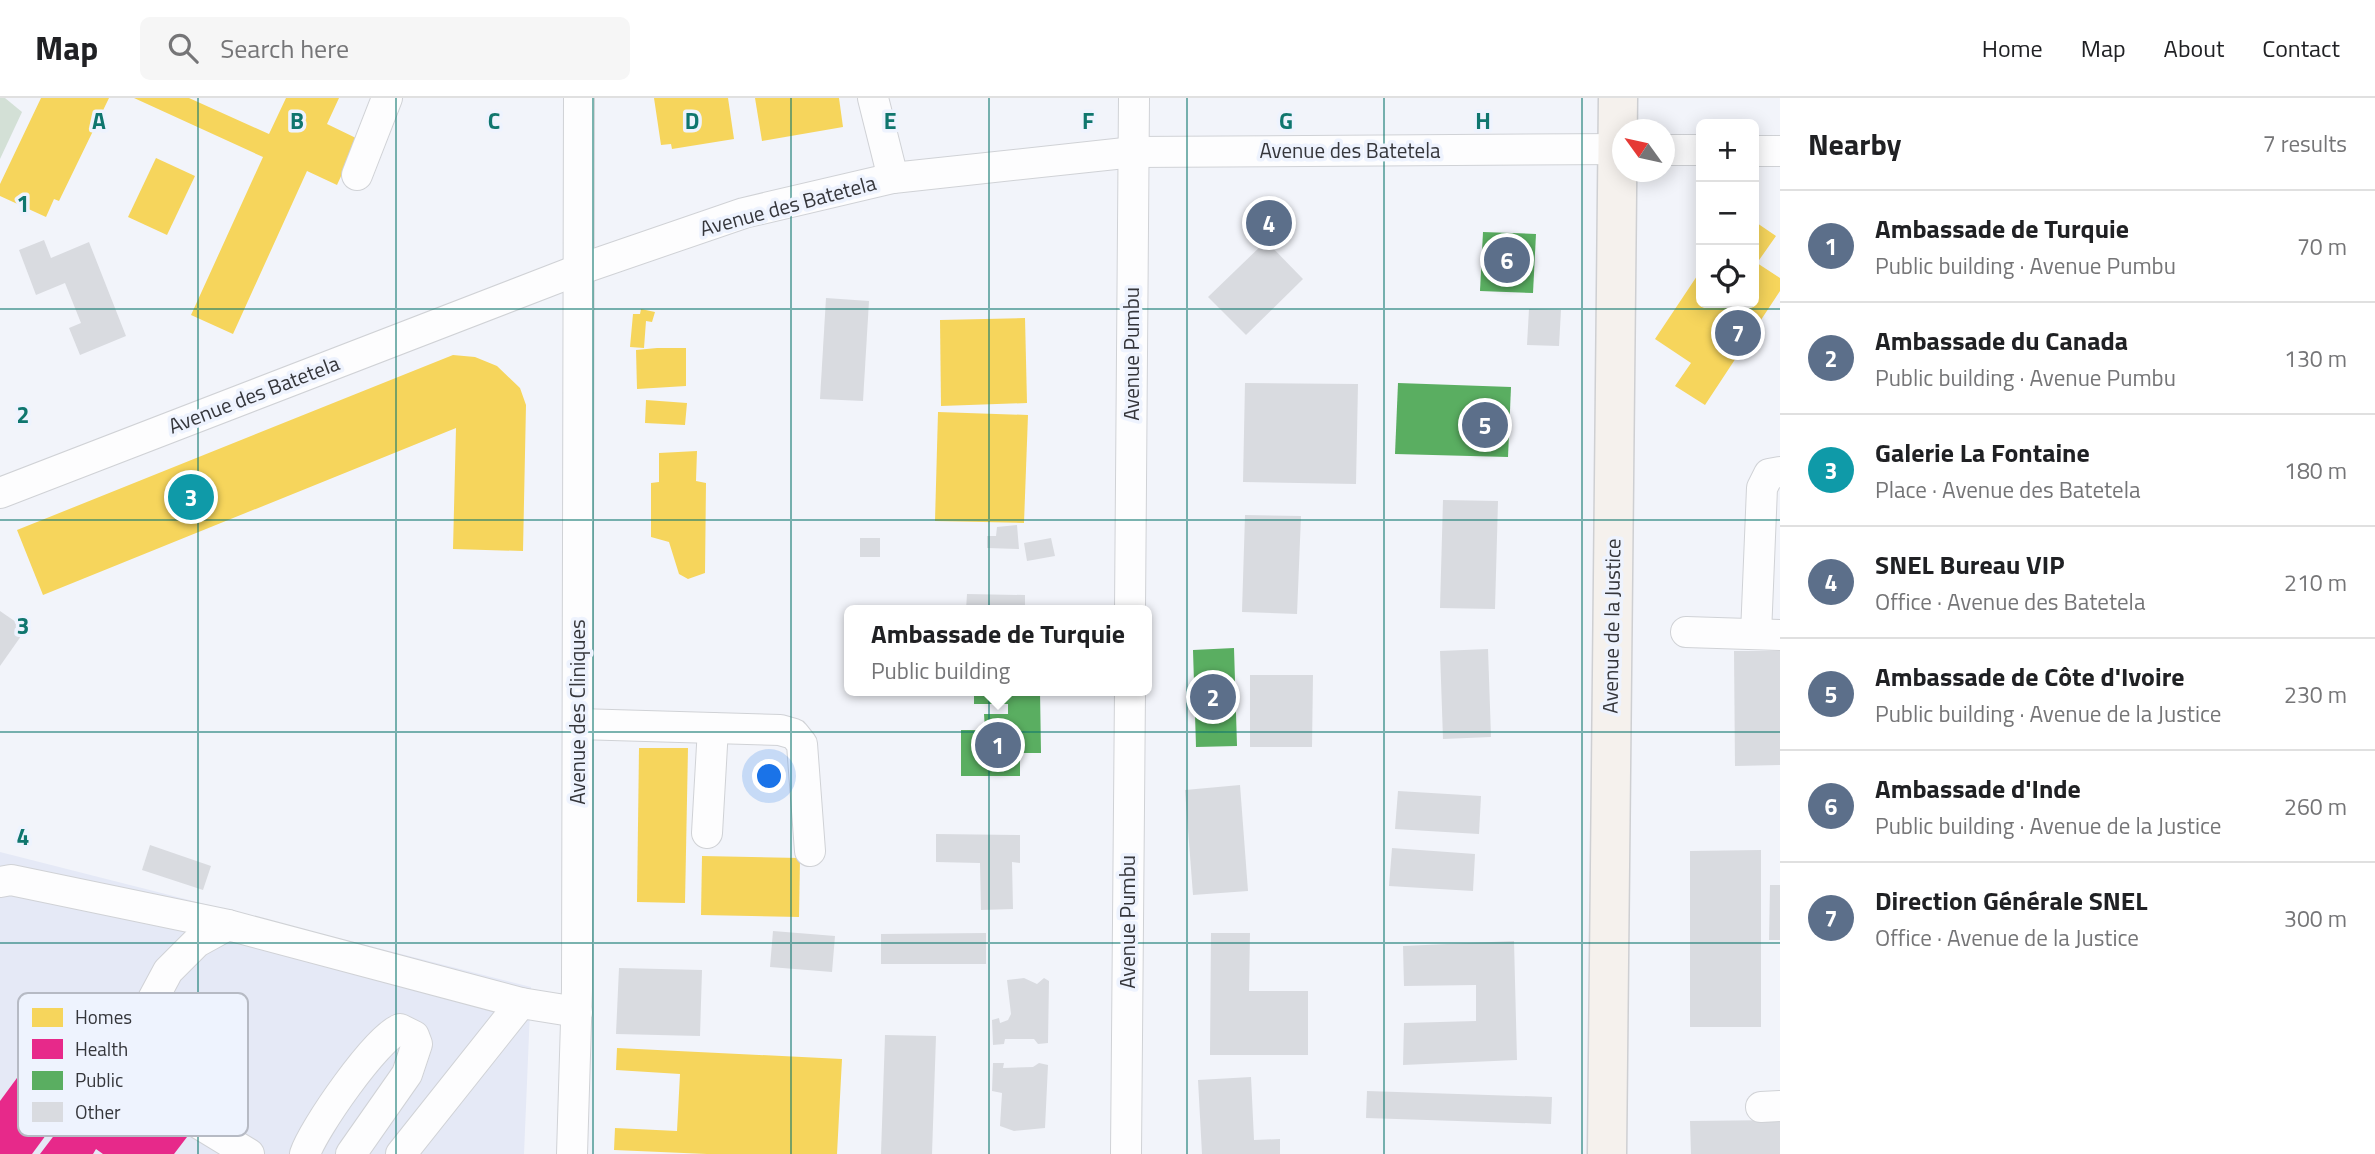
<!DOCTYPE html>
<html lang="en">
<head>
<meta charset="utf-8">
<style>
  body { margin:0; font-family:"Titillium Web",sans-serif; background:#f6f6f6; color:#202124 }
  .controls { position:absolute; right:21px; top:21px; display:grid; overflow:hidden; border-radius:10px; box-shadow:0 4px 18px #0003 }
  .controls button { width:63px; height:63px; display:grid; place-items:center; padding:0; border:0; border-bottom:2px solid #e0e0e0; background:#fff; color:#202124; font:35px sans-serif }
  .compass { position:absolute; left:1612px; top:21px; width:63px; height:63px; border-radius:50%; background:#fff; box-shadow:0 4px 18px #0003; rotate:303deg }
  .you { position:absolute; left:770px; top:679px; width:24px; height:24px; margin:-18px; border:5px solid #fff; border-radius:50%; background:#1a73e8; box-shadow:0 0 0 10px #1a73e833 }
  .badge { display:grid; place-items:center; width:46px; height:46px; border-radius:50%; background:#ea580c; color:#fff; font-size:23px; font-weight:700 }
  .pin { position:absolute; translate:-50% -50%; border:4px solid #fff; box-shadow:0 2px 7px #0006 }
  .popup { position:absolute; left:844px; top:507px; width:308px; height:91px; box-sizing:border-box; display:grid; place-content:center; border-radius:10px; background:#fff; filter:drop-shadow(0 2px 5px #0005); font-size:23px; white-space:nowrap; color:#757577 }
  .popup b { font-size:26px; color:#202124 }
  .popup::after { content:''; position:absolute; left:50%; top:100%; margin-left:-14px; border:14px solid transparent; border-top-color:#fff }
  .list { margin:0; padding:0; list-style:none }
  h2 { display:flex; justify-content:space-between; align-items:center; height:91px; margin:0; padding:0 28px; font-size:30px }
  h2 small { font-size:23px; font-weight:400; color:#757577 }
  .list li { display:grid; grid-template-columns:46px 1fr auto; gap:21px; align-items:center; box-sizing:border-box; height:112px; padding:0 28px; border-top:2px solid #e0e0e0 }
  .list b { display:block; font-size:26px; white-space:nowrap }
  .list p { margin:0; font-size:23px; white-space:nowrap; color:#757577 }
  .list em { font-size:23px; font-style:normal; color:#757577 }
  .icon { flex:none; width:38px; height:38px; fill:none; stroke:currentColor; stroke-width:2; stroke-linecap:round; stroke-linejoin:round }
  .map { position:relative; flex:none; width:1780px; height:1056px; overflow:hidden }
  header { display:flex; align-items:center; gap:42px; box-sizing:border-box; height:98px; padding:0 35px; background:#fff; border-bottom:2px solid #e0e0e0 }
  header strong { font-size:33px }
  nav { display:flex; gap:38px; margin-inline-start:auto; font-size:24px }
  .search { width:490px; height:63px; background:#f6f6f6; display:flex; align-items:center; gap:18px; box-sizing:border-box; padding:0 24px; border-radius:10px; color:#757577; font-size:26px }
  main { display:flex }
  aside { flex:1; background:#fff }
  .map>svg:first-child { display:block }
</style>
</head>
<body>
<header>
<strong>Map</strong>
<div class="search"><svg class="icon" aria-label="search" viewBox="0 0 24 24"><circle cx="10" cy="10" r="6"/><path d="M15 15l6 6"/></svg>Search here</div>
<nav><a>Home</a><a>Map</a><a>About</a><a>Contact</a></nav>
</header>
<main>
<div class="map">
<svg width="1780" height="1056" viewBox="0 0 1780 1056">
  <rect width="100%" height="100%" fill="#f2f4fa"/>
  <!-- built -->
  <polygon fill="#e5e9f6" points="0,754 531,889 524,1056 0,1056"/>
  <!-- green -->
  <polygon fill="#d3e0d6" points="0,0 5,0 22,14 0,61"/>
  <!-- homes -->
  <g fill="#f6d55c">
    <polygon points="41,0 109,0 59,103 54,101 46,119 0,98 0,86"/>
    <polygon points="134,0 189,0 269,36 286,0 339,0 327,26 358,41 337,87 307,73 233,236 191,217 263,59"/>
    <polygon points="654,0 728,0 734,41 672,51 671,46 661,47"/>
    <polygon points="755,0 839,0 843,29 762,43"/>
    <polygon points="156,60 195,78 167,137 128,119"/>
    <polygon points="1754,123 1776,138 1757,165 1780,180 1780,193 1705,307 1675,288 1691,265 1655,241 1701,172 1701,205 1754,205"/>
    <polygon points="641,211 655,214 652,224 646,223 644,250 630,249 633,216 640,216"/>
    <polygon points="1025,220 1027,305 941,308 940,222"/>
    <polygon points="657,250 686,250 686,288 637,291 636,252"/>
    <polygon points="453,257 475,259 497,268 520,290 526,307 523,453 453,451 456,330 43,497 17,432"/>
    <polygon points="646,302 687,305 685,327 645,325"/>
    <polygon points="938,314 1028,317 1024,425 935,423"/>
    <polygon points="697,353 696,383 706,385 705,475 688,481 679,476 669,444 651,439 651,385 659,384 659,355"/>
    <polygon points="639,650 688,650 685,805 637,804"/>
    <polygon points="702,758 800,760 799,819 701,817"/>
    <polygon points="617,950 842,961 837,1056 707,1056 614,1052 615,1030 677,1033 680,976 616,972"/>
  </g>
  <!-- health -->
  <g fill="#e7298a">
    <polygon points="236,938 246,947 237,957 227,948"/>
    <polygon points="42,946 88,980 32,1056 0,1056 0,1003"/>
    <polygon points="176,956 223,992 174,1056 103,1056 96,1051 93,1056 40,1056 96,982 134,1011"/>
  </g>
  <!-- public -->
  <g fill="#5aae61">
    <polygon points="1483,134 1536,136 1533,195 1480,193"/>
    <polygon points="1398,285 1511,289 1508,359 1395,356"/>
    <polygon points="1234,550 1237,648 1196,649 1193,552"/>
    <polygon points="974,593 1040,593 1041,655 1020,655 1020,678 961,678 961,632 985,632 984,616 1008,616 1008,606 974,606"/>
  </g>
  <!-- building -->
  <g fill="#d9dbe0">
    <polygon points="44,142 51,160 89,144 126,238 80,257 69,230 81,225 65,185 36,197 19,152"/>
    <polygon points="1266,143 1303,181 1246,237 1208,199"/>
    <polygon points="826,200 869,203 863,303 820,301"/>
    <polygon points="1529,211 1561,212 1559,248 1527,247"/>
    <polygon points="1245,285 1358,286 1356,386 1243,384"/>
    <polygon points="1443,402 1498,403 1495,511 1440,510"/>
    <polygon points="1245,417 1301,418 1297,516 1242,514"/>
    <polygon points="1017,427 1019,451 987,450 987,438 996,438 997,429"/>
    <rect x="860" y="440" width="20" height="19"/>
    <polygon points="1051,440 1055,458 1027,463 1024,445"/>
    <polygon points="967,496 1025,497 1025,512 966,512"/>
    <polygon points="0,513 26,531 0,568"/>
    <polygon points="1488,551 1491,639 1443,641 1440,553"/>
    <polygon points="1734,553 1780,553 1780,667 1735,668"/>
    <polygon points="1250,577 1313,577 1312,649 1250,649"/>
    <polygon points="1240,687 1248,793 1193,797 1185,692"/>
    <polygon points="1398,693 1481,698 1479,736 1395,731"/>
    <polygon points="936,736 1020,737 1020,765 1012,764 1013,811 981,812 980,765 936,764"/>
    <polygon points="150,747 211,768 203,792 142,772"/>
    <polygon points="1392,750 1475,756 1473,793 1389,788"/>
    <polygon points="1761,752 1761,929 1690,929 1690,753"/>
    <polygon points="1770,787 1780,787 1780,842 1769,842"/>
    <polygon points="773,833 835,838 832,874 770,869"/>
    <polygon points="986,835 986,866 881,866 881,836"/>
    <polygon points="1211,835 1250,835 1249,893 1308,893 1308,957 1210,957"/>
    <polygon points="1514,843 1517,962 1403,967 1404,925 1476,923 1476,887 1404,888 1403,848"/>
    <polygon points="619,870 702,872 700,938 616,936"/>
    <polygon points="1024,880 1037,886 1044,880 1049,883 1048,945 1038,946 1034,941 1005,941 1004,946 993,947 992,922 999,920 1000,925 1008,922 1011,916 1007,882"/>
    <polygon points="885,937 936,938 932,1056 881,1056"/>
    <polygon points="993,965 1004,965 1003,970 1033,969 1039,965 1048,967 1045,1030 1014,1033 1000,1028 1002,995 992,993"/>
    <polygon points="1251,979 1254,1042 1280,1041 1280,1056 1202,1056 1198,982"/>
    <polygon points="1367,993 1552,999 1551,1026 1366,1020"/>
    <polygon points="1780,1022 1780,1056 1691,1056 1690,1023"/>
  </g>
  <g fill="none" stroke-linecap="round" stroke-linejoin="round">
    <!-- minor-tunnel -->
    <polyline stroke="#ccced4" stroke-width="30" stroke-dasharray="30 15" stroke-linecap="butt" points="153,986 198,1025"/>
    <!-- minor casing -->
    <g stroke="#d0d2d6" stroke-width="32">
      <g id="minor">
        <polyline points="873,0 893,80"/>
        <polyline points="1664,52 1701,52"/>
        <polyline points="1754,53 1780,53"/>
        <polyline points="357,77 387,0"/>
        <polyline points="0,395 578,172 744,115 893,80 1134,54 1622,51"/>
        <polyline points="1130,512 1134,0"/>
        <polyline points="1686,534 1780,537"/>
        <polyline points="1756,536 1762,390 1769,376 1780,374"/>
        <polyline points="578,626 780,632 794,636 802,646 810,753"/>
        <polyline points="707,735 713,630"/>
        <polyline points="0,784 11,782 228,827"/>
        <polyline points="153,986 138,948 138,929 168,873 197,844 228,827 521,905 577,914"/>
        <polyline points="1761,1009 1780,1008"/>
        <polyline points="198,1025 249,1056"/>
        <path d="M305 1056C313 1031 377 939 400 931L414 938 417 946 407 976 351 1056"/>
        <polyline points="401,1056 521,905"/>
        <polyline points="572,1056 577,891 579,0"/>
        <polyline points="1126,1056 1130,593"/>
      </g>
    </g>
    <!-- major casing -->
    <g stroke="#cecfd2" stroke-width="41">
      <polyline id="major" points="1607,1056 1618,0"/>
    </g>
    <!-- minor -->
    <use href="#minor" stroke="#fdfdfe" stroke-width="30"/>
    <!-- major -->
    <use href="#major" stroke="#f5f1ed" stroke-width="38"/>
  </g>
  <!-- grid -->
  <path fill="none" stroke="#0f766e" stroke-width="2" stroke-opacity="0.55" d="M198 0V1056M396 0V1056M593 0V1056M791 0V1056M989 0V1056M1187 0V1056M1384 0V1056M1582 0V1056M0 211H1780M0 422H1780M0 634H1780M0 845H1780"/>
  <g text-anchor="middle" stroke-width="7" stroke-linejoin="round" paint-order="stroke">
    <!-- street labels -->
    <g font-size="21" fill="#35363b" stroke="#eef3fe">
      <text x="1350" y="60">Avenue des Batetela</text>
      <text transform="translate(788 108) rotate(-15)" y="7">Avenue des Batetela</text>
      <text transform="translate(1132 256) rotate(-90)" y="7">Avenue Pumbu</text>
      <text transform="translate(254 297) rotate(-21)" y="7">Avenue des Batetela</text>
      <text transform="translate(1612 528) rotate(-89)" y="7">Avenue de la Justice</text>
      <text transform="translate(578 614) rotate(-90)" y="7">Avenue des Cliniques</text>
      <text transform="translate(1128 824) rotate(-90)" y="7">Avenue Pumbu</text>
    </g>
  </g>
  <!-- legend -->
  <rect x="18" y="895" width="230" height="143" rx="10" fill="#eef3fe" stroke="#b6bac4" stroke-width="2"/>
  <rect x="32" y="910" width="31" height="19" fill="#f6d55c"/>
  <rect x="32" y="941" width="31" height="20" fill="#e7298a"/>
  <rect x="32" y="973" width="31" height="19" fill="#5aae61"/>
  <rect x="32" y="1004" width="31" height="20" fill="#d9dbe0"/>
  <g font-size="19" fill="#35363b">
    <text x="75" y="926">Homes</text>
    <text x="75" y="958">Health</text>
    <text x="75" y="989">Public</text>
    <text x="75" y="1021">Other</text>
  </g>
  <g font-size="23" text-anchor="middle" font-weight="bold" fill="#0f766e" stroke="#eef3fe" stroke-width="7" stroke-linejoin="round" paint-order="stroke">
    <text x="99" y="31">A</text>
    <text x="297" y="31">B</text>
    <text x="494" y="31">C</text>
    <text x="692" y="31">D</text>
    <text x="890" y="31">E</text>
    <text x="1088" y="31">F</text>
    <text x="1286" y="31">G</text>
    <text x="1483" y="31">H</text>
    <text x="23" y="114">1</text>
    <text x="23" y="325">2</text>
    <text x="23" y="536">3</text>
    <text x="23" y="747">4</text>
  </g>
</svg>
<div class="controls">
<button>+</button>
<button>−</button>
<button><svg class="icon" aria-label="locate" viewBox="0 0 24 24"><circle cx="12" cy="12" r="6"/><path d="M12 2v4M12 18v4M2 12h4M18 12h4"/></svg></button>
</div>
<svg class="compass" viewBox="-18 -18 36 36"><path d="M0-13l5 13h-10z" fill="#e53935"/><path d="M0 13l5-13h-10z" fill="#757577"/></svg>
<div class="you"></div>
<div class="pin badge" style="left:998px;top:647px;background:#5c6f8a">1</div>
<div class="popup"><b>Ambassade de Turquie</b>Public building</div>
<div class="pin badge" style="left:1213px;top:599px;background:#5c6f8a">2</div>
<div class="pin badge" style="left:191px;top:399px;background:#0f9aa8">3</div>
<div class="pin badge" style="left:1269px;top:125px;background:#5c6f8a">4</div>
<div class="pin badge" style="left:1485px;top:327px;background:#5c6f8a">5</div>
<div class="pin badge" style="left:1507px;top:162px;background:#5c6f8a">6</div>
<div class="pin badge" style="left:1738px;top:235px;background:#5c6f8a">7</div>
</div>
<aside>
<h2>Nearby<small>7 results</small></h2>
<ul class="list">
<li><span class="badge" style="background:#5c6f8a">1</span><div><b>Ambassade de Turquie</b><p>Public building · Avenue Pumbu</p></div><em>70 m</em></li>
<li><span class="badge" style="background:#5c6f8a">2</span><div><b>Ambassade du Canada</b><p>Public building · Avenue Pumbu</p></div><em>130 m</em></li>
<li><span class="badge" style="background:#0f9aa8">3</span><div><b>Galerie La Fontaine</b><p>Place · Avenue des Batetela</p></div><em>180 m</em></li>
<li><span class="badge" style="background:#5c6f8a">4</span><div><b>SNEL Bureau VIP</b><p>Office · Avenue des Batetela</p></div><em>210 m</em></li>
<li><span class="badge" style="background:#5c6f8a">5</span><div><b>Ambassade de Côte d'Ivoire</b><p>Public building · Avenue de la Justice</p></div><em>230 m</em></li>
<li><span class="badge" style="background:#5c6f8a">6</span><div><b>Ambassade d'Inde</b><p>Public building · Avenue de la Justice</p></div><em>260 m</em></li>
<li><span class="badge" style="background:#5c6f8a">7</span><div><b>Direction Générale SNEL</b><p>Office · Avenue de la Justice</p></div><em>300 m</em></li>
</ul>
</aside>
</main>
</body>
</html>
